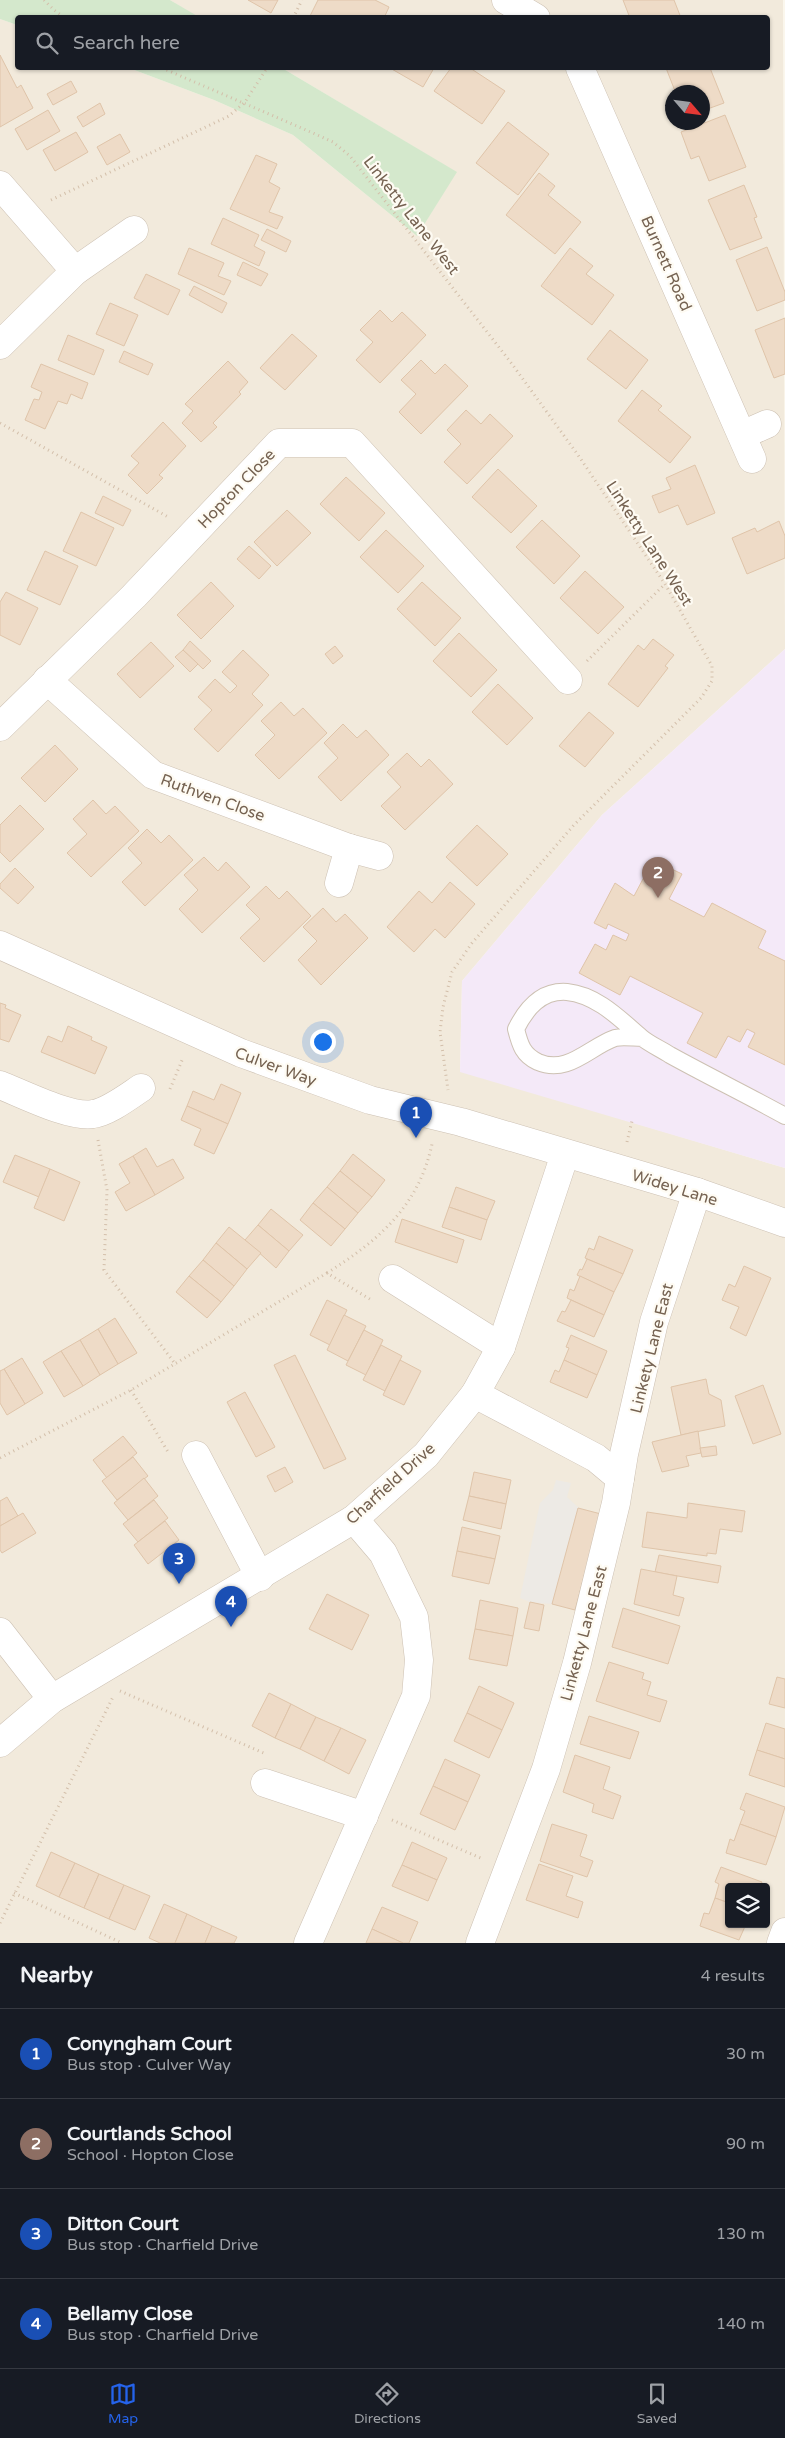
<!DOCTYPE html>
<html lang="en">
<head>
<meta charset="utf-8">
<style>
  body { margin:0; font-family:"Varela Round",sans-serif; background:#242831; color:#f1f3f6 }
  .controls { position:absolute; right:15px; bottom:15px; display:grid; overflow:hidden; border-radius:5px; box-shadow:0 1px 4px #0004 }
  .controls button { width:45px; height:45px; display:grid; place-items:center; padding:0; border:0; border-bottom:1px solid #363941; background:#171b24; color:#f1f3f6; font:25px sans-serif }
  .compass { position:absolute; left:665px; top:85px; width:45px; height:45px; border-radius:50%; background:#171b24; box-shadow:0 1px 4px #0004; rotate:118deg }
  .you { position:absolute; left:322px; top:1041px; width:18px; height:18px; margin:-12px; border:4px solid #fff; border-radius:50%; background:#1a73e8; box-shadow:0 0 0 8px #1a73e833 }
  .badge { display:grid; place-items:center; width:32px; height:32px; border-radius:50%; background:#2563eb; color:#fff; font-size:16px; font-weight:700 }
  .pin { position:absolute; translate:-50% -41px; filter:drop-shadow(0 1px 2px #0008) }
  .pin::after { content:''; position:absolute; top:26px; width:18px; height:15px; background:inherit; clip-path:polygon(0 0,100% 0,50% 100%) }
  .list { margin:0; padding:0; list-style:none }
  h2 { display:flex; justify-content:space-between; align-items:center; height:65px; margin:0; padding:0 20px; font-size:21px }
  h2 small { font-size:16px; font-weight:400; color:#9ea1a6 }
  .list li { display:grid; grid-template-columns:32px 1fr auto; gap:15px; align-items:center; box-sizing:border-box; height:90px; padding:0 20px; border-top:1px solid #363941 }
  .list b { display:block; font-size:19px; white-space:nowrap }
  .list p { margin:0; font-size:16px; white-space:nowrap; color:#9ea1a6 }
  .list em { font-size:16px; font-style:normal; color:#9ea1a6 }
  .icon { flex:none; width:28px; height:28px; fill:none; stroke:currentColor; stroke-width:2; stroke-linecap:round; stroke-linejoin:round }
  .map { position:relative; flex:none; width:785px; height:1943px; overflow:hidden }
  .search { position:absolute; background:#171b24; box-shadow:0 1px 4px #0004; left:15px; right:15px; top:15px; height:55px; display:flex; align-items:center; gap:12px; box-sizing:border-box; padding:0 18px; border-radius:5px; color:#9ea1a6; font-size:19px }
  .sheet { height:425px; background:#171b24 }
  nav { display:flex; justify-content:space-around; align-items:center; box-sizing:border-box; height:70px; border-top:1px solid #363941; background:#171b24; font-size:14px; color:#9ea1a6 }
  nav a { display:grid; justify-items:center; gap:2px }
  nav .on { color:#2563eb }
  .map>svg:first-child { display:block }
</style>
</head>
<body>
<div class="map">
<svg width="785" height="1943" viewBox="0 0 785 1943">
  <rect width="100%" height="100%" fill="#fbf7ed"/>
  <!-- residential -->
  <path fill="#f2eadc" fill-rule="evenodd" d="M170 0H783L785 649 602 815 462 981 460 1071 785 1168V1943H0V19L17 25 18 68H129L214 100 293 135 417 236 456 172 282 68H768V18H199ZM672 92H702V122H672ZM729 1887H766V1924H729Z"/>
  <!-- industrial -->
  <polygon fill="#edeae5" points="556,1480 571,1483 567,1497 579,1508 601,1514 575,1610 552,1604 530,1602 520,1598 540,1503 553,1490"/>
  <!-- education -->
  <polygon fill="#f4e9f8" points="785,649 785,1168 460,1072 462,981 602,815"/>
  <!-- green -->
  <g fill="#d4e8cc">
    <polygon points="0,0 170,0 199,17 18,18 17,25 0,19"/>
    <polygon points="129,68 282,68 457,172 417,236 293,135 214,100"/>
  </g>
  <!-- building -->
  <g fill="#eedbc7" stroke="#dfc4a9">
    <polygon points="248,0 278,0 271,13"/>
    <polygon points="318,0 375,0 389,7 384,18 309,18"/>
    <polygon points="623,0 674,0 681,18 630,18"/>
    <polygon points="0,55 17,88 21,85 33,108 0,127"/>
    <polygon points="390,68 434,68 423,87"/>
    <polygon points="451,68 470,68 505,91 482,124 434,91"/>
    <polygon points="666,68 710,68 724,103 702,111 702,92 675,91"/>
    <polygon points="71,81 77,92 53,105 47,94"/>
    <polygon points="100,103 105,114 83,127 77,117"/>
    <polygon points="48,110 60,131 27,150 15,129"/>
    <polygon points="725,115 746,167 709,181 699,156 691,159 681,132"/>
    <polygon points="508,122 549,154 518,195 476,163"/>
    <polygon points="76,132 88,152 55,171 43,150"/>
    <polygon points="120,134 130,152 107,165 97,147"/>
    <polygon points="256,155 277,164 269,182 280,188 269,212 283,217 277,229 230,209"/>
    <polygon points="539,173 555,186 548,195 581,222 555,254 506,215"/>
    <polygon points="744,185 757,217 754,218 762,238 730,250 708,200"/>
    <polygon points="223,218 259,235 254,246 265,252 259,266 211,244"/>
    <polygon points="267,229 291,241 286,252 261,240"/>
    <polygon points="767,247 785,292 785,300 757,311 736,260"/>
    <polygon points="189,248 224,263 218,276 231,281 224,295 178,274"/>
    <polygon points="570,248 593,266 586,274 614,295 592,325 541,286"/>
    <polygon points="243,262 268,274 261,286 237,275"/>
    <polygon points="146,274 180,290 168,315 134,298"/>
    <polygon points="194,286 227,303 222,313 189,295"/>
    <polygon points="110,303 138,315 124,346 96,334"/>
    <polygon points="380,310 392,322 402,312 426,335 380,383 356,360 373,342 360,330"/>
    <polygon points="785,318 785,374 774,378 755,330"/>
    <polygon points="610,330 648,360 626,389 587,359"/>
    <polygon points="292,334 317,356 285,390 260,368"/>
    <polygon points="68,335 104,350 94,375 58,360"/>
    <polygon points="124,351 153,364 148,375 119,362"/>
    <polygon points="421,360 435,374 445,364 468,386 421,434 399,412 416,394 401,380"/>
    <polygon points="228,361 248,382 239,392 241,394 213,423 217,427 201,442 182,423 193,411 185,404"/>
    <polygon points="41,364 88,383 82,399 71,394 67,404 58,401 45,429 25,420 34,399 39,400 42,392 31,387"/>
    <polygon points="642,390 662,406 658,410 691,437 670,463 618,421"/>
    <polygon points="466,410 481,424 490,414 513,436 467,484 444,462 461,444 447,430"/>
    <polygon points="163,422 186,446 159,475 163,478 147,494 128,475 139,463 131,456"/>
    <polygon points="695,465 715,513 687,525 678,505 659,513 652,496 671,489 666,478"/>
    <polygon points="498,469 537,506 511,533 472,497"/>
    <polygon points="346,477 385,513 359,541 320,504"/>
    <polygon points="103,496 131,510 123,526 95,513"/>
    <polygon points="287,510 311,533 277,566 254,542"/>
    <polygon points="81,512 114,528 96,566 63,551"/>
    <polygon points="542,520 580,556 554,584 516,547"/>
    <polygon points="779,521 785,536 785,558 747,574 732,538 755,528 757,532"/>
    <polygon points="386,530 424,566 398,593 360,557"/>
    <polygon points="249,546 271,566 259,579 237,559"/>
    <polygon points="45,551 78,566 60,605 27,590"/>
    <polygon points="585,571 624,607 598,634 560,598"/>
    <polygon points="211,582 234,606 201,639 177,615"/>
    <polygon points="422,582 461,618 435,646 397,609"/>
    <polygon points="6,592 38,608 20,645 0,635 0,602"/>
    <polygon points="459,633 497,670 471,697 433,661"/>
    <polygon points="653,639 674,655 665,666 668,668 638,707 608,684 638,645 644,650"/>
    <polygon points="190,641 211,661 203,669 183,650"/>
    <polygon points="151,642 174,666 140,698 117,674"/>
    <polygon points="335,646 343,656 333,664 325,654"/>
    <polygon points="183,650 198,664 190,672 175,657"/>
    <polygon points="243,650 269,675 252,694 263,705 218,752 194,729 212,710 198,697 215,679 230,693 237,686 222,672"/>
    <polygon points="498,684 533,718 507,745 472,712"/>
    <polygon points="281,702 294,716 303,708 327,733 279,779 255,755 275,735 261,721"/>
    <polygon points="589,712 614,733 585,767 559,746"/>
    <polygon points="343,724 357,738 366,730 389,755 341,801 318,777 338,758 324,743"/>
    <polygon points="55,745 78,769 45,802 21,778"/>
    <polygon points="407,753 421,767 429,759 453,784 405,830 381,806 401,787 387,772"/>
    <polygon points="93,800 106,814 115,806 139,831 91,877 67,853 87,834 73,819"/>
    <polygon points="20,805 44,829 10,862 0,852 0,825"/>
    <polygon points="477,825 508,854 477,886 446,857"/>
    <polygon points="147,829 161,843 169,835 193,860 145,906 122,882 142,863 128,848"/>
    <polygon points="204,857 218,871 226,862 250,887 202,933 179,909 198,890 184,875"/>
    <polygon points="653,860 682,874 669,899 704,917 712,903 766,931 758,948 785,961 785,1065 748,1047 755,1033 747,1029 740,1042 728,1036 716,1058 687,1043 703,1013 630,976 620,995 579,973 595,944 606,950 613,935 626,941 629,934 608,924 606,929 594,923 615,883 634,896"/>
    <polygon points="15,868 34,887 18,904 0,888 0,884"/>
    <polygon points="450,882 475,904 445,938 435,929 414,952 387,927 419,891 432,903"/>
    <polygon points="266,886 279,899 287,891 311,916 264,962 240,938 260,919 246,905"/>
    <polygon points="323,908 336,922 345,914 368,938 321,985 298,960 317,941 303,927"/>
    <polygon points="0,1003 6,1005 5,1008 21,1015 9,1042 0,1039"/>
    <polygon points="68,1026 92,1037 91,1040 107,1047 95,1074 41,1052 48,1036 62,1042"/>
    <polygon points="221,1084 241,1093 228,1124 187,1106 193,1091 214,1100"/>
    <polygon points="187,1106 228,1124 214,1154 194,1145 201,1129 181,1120"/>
    <polygon points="146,1148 157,1167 173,1159 184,1178 155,1195 133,1156"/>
    <polygon points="353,1154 385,1180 372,1197 340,1171"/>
    <polygon points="15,1155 50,1169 39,1197 3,1182"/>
    <polygon points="133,1156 155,1195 126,1211 115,1192 130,1183 119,1164"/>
    <polygon points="50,1169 80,1182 64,1221 34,1208"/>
    <polygon points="340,1171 372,1197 358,1213 327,1187"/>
    <polygon points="327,1187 358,1213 345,1229 313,1203"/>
    <polygon points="456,1187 495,1201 487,1220 449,1207"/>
    <polygon points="313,1203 345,1229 331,1246 300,1220"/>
    <polygon points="449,1207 487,1220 481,1240 442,1227"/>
    <polygon points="271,1209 303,1235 289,1251 258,1225"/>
    <polygon points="402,1219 464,1240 457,1263 395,1242"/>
    <polygon points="258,1225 289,1251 276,1268 245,1240"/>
    <polygon points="229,1227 261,1253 247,1269 216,1243"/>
    <polygon points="599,1236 633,1250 623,1274 585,1258 589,1248 594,1250"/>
    <polygon points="216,1243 247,1269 234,1286 203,1260"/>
    <polygon points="587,1259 623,1274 614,1292 577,1275 580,1269 582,1270"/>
    <polygon points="203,1260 234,1286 221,1302 189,1276"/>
    <polygon points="744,1266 771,1278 746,1336 730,1328 739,1307 722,1300 729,1284 735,1287"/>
    <polygon points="189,1276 221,1302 207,1318 176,1292"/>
    <polygon points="580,1276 614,1292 604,1315 567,1298 570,1289 574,1291"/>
    <polygon points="327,1300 347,1310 330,1345 310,1335"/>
    <polygon points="571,1300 604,1315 594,1337 557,1321 562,1311 565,1312"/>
    <polygon points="344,1315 366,1326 348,1361 327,1350"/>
    <polygon points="115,1318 137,1353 118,1364 98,1329"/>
    <polygon points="98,1329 118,1364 100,1375 80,1340"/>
    <polygon points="364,1330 383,1340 366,1375 346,1365"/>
    <polygon points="571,1335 607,1351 597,1375 564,1360 569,1348 566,1347"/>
    <polygon points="80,1340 100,1375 83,1386 61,1351"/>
    <polygon points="381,1345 402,1356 385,1391 363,1380"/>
    <polygon points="61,1351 83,1386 64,1397 43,1362"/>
    <polygon points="295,1355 346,1459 324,1469 274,1365"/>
    <polygon points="22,1358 43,1393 25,1404 4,1369"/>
    <polygon points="400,1360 421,1371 404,1405 383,1395"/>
    <polygon points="564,1360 597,1375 587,1398 550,1382 555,1370 559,1372"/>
    <polygon points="4,1369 25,1404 7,1415 0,1403 0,1371"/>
    <polygon points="706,1379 709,1394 721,1400 725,1426 681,1435 671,1387"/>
    <polygon points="763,1385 781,1434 753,1444 735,1396"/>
    <polygon points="245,1392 275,1447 256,1457 227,1402"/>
    <polygon points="698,1431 701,1453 686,1456 689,1466 662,1472 652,1442"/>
    <polygon points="123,1436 137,1453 107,1478 93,1460"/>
    <polygon points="716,1446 717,1455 702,1457 700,1448"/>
    <polygon points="133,1457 148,1476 117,1500 102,1481"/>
    <polygon points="285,1467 293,1482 275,1492 267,1476"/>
    <polygon points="474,1472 511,1480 506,1504 469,1496"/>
    <polygon points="144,1478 158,1496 128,1520 114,1503"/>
    <polygon points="469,1496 506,1504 501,1529 463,1520"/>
    <polygon points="7,1497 18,1516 0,1526 0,1501"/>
    <polygon points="154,1500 168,1518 138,1542 123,1524"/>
    <polygon points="688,1503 745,1511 742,1532 720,1529 716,1554 707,1553 707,1556 642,1547 647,1512 687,1518"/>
    <polygon points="578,1508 601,1514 575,1610 552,1604"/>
    <polygon points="23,1513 36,1533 2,1553 0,1550 0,1526"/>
    <polygon points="165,1521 179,1540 148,1564 134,1545"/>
    <polygon points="462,1527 500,1536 495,1559 457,1551"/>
    <polygon points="457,1551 495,1559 489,1584 452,1576"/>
    <polygon points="659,1555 721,1566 718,1583 655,1572"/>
    <polygon points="641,1569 677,1576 673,1595 684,1598 679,1616 634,1604"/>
    <polygon points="327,1594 369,1615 352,1650 309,1629"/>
    <polygon points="480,1600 518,1608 513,1636 475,1629"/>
    <polygon points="530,1602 544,1605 539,1631 524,1628"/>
    <polygon points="623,1608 680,1626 668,1664 612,1647"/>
    <polygon points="475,1629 513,1636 507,1666 469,1659"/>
    <polygon points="609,1662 644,1673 642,1679 651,1682 647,1695 667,1701 660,1722 596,1701"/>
    <polygon points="777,1677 785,1679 785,1708 769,1704"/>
    <polygon points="479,1686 514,1703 502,1730 467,1713"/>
    <polygon points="269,1693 291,1704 275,1738 252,1726"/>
    <polygon points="291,1704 316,1717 300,1749 275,1738"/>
    <polygon points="467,1713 502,1730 489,1758 454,1741"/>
    <polygon points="589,1716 639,1732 630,1759 580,1744"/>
    <polygon points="316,1717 341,1728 324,1761 300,1749"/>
    <polygon points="766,1723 785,1729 785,1759 757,1750"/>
    <polygon points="341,1728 366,1740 349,1774 324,1761"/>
    <polygon points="757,1750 785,1759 785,1787 749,1775"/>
    <polygon points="575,1755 610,1767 603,1789 621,1796 613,1819 592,1812 594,1804 563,1792"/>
    <polygon points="445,1759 480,1775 468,1802 433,1786"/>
    <polygon points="433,1786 468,1802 455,1830 420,1814"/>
    <polygon points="746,1793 785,1807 776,1837 740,1824 745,1811 740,1809"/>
    <polygon points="552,1824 587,1835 580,1856 593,1861 587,1877 540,1861"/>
    <polygon points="740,1824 776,1837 766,1865 726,1853 730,1839 734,1841"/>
    <polygon points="412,1842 447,1858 437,1880 402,1865"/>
    <polygon points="51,1852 75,1863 59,1897 36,1886"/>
    <polygon points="75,1863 99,1874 84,1908 59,1897"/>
    <polygon points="539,1864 573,1876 566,1896 583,1902 578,1918 526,1900"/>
    <polygon points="402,1865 437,1880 428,1901 392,1886"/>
    <polygon points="721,1867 762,1882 760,1887 729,1887 729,1903 715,1898 719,1884 715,1882"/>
    <polygon points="99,1874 124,1885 109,1919 84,1908"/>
    <polygon points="124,1885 150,1896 135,1930 109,1919"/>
    <polygon points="715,1898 729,1903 729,1924 746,1924 739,1940 700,1926 704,1913 709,1914"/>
    <polygon points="164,1904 187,1914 175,1943 160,1943 149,1938"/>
    <polygon points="382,1907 418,1922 409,1943 403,1943 372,1929"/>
    <polygon points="187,1914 212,1926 205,1943 175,1943"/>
    <polygon points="212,1926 237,1937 234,1943 205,1943"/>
    <polygon points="372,1929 403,1943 366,1943"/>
  </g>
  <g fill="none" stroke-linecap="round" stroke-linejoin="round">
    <!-- lane casing -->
    <g stroke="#cdc1b3" stroke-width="18">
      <path id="lane" d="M642 1038C634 1038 623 1036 615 1038 589 1047 568 1075 538 1062 523 1055 520 1045 516 1029 526 1009 541 990 567 992 597 995 620 1019 641 1037 649 1044 661 1049 670 1055 708 1076 747 1095 785 1116"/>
    </g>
    <!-- street casing -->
    <g stroke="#cdc1b3" stroke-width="29">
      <g id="street">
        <polyline points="506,0 536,18"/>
        <polyline points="580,68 752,459"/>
        <polyline points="0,185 75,271"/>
        <polyline points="0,345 75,271 134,230"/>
        <polyline points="742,435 767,424"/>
        <polyline points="47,680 153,775 349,848 379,856"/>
        <polyline points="0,727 134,596 279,443 352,443 568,680"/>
        <polyline points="339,883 349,848"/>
        <polyline points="0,945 241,1053 370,1100 461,1122 697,1192 785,1223"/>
        <path d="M0 1085C23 1094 70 1118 93 1114 108 1112 129 1096 141 1088"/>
        <polyline points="393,1279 501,1347"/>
        <polyline points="475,1394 596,1458 620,1478"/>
        <polyline points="196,1455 260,1577"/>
        <polyline points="0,1632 52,1699"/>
        <polyline points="0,1743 52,1699 354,1519 426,1455 475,1394 501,1347 565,1154"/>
        <polyline points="265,1783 364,1816"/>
        <polyline points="308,1943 416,1696 419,1660 414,1617 383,1553 354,1519"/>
        <polyline points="480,1943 546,1769 577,1663 616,1503 624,1454 654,1322 697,1192"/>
        <polyline points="781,1943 785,1932"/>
      </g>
    </g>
    <!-- path -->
    <g stroke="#d3bfaa" stroke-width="3" stroke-dasharray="1 4" stroke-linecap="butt">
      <polyline points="44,0 54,10 65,18"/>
      <polyline points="293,18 302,0"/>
      <polyline points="162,68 313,133 333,142 350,156 512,364 578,455 665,584 712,666 712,681 701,698 573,826 472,943 452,972 443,1007 440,1032 448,1090"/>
      <polyline points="51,200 229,116 245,102 267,68"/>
      <polyline points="0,423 170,518"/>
      <polyline points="587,661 665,584"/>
      <polyline points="170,1089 183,1058"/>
      <polyline points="98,1140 107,1190 104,1270 176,1365"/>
      <polyline points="627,1142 632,1121"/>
      <path d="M327 1273C378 1241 419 1206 432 1144"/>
      <polyline points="131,1390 168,1452"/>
      <polyline points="0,1458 131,1390 327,1273 373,1301"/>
      <polyline points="120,1691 266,1754"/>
      <polyline points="392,1820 483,1859"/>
      <polyline points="14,1893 122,1943"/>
      <polyline points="0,1923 113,1697"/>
    </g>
    <!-- lane -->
    <use href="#lane" stroke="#fff" stroke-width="16"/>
    <!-- street -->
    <use href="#street" stroke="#fff" stroke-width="28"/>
  </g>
  <g text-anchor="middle" stroke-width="4.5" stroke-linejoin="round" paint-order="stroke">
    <!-- street labels -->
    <g font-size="16" fill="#756251" stroke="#fefbf3">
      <text transform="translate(412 215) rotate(52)" y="6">Linketty Lane West</text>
      <text transform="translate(667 263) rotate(66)" y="6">Burnett Road</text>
      <text transform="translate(236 488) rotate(-46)" y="6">Hopton Close</text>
      <text transform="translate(650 543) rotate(57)" y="6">Linketty Lane West</text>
      <text transform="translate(213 797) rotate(20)" y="6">Ruthven Close</text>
      <text transform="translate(276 1066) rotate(20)" y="6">Culver Way</text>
      <text transform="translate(675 1187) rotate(17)" y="6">Widey Lane</text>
      <text transform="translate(651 1348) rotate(-76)" y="6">Linkety Lane East</text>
      <text transform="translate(390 1483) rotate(-42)" y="6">Charfield Drive</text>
      <text transform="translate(583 1633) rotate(-75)" y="6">Linketty Lane East</text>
    </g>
  </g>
</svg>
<div class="controls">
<button><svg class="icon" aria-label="layers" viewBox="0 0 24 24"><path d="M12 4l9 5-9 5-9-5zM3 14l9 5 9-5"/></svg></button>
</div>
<svg class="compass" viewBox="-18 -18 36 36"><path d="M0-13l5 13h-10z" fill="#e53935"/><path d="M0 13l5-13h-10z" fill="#9ea1a6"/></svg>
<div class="you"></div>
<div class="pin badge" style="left:416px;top:1138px;background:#1a4fb4">1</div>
<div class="pin badge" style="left:658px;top:898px;background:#8d6e63">2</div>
<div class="pin badge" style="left:179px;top:1584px;background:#1a4fb4">3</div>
<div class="pin badge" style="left:231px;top:1627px;background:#1a4fb4">4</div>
<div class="search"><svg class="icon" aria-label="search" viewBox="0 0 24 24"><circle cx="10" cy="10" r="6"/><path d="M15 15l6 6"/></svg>Search here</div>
</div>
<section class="sheet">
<h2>Nearby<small>4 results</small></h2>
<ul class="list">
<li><span class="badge" style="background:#1a4fb4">1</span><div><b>Conyngham Court</b><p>Bus stop · Culver Way</p></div><em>30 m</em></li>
<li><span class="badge" style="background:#8d6e63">2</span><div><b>Courtlands School</b><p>School · Hopton Close</p></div><em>90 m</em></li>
<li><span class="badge" style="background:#1a4fb4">3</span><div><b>Ditton Court</b><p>Bus stop · Charfield Drive</p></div><em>130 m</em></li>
<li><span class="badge" style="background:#1a4fb4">4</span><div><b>Bellamy Close</b><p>Bus stop · Charfield Drive</p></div><em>140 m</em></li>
</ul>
</section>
<nav>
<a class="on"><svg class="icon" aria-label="map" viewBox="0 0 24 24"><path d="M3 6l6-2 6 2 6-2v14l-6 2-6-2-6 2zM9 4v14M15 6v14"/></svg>Map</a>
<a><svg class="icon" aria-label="directions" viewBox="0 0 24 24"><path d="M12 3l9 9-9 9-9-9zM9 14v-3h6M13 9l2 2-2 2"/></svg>Directions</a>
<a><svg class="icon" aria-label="saved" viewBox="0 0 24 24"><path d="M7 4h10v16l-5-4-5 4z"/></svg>Saved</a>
</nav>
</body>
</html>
